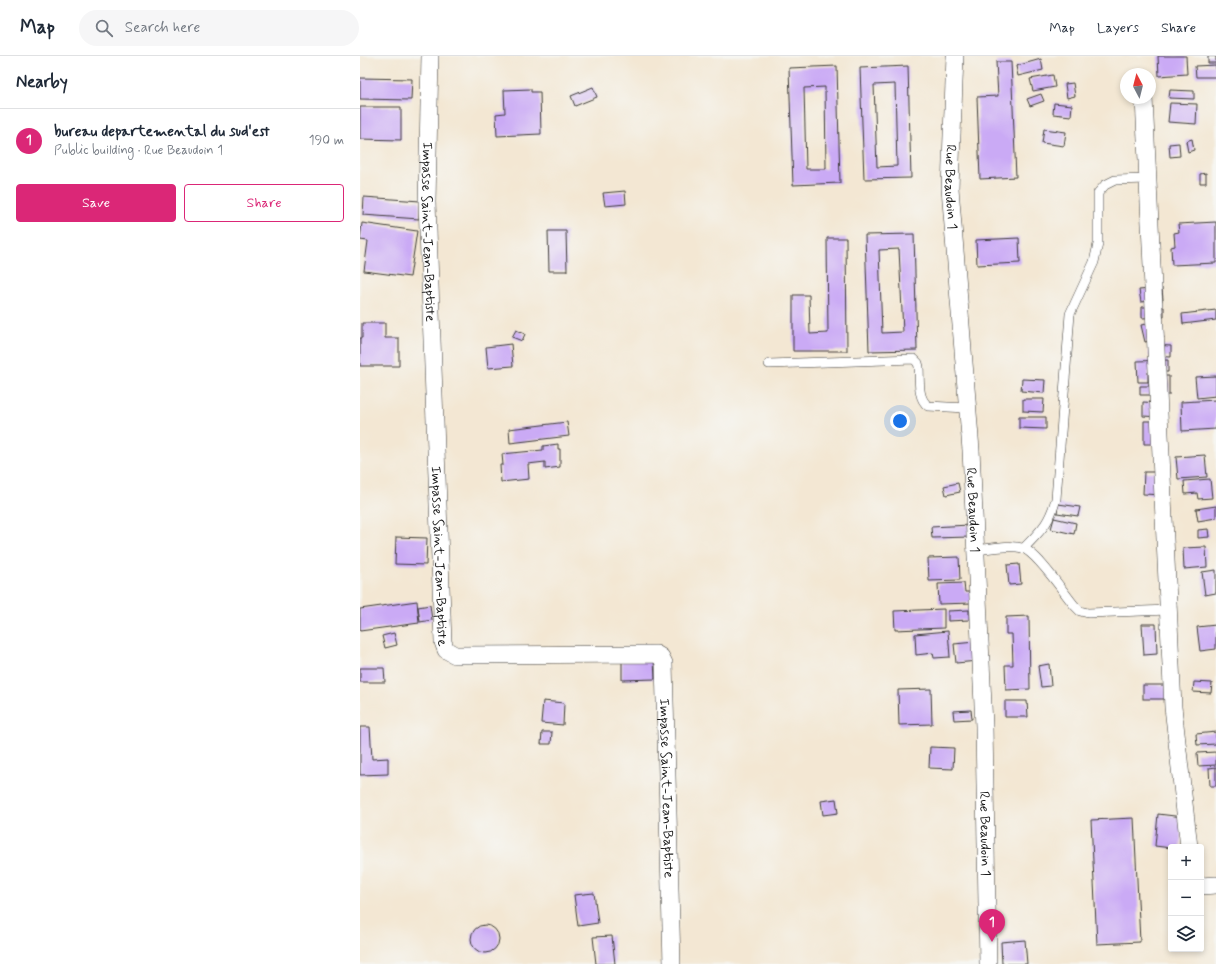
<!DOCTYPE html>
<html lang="en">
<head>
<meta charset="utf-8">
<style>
  body { margin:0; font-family:Mynerve,sans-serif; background:#f6f6f7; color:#1f2937 }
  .controls { position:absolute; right:12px; bottom:12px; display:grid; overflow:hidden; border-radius:4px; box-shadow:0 2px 6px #0003 }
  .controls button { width:36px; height:36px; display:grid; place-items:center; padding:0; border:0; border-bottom:1px solid #e0e1e3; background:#fff; color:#1f2937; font:20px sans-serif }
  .compass { position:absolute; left:760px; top:12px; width:36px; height:36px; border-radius:50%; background:#fff; box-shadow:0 2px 6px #0003; rotate:353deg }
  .you { position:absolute; left:540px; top:365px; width:14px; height:14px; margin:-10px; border:3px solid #fff; border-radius:50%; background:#1a73e8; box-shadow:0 0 0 6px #1a73e833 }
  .badge { display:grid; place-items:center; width:26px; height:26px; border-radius:50%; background:#db2777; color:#fff; font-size:13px; font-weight:700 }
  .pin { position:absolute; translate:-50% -33px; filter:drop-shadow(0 1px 2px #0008) }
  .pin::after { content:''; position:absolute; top:21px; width:14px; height:12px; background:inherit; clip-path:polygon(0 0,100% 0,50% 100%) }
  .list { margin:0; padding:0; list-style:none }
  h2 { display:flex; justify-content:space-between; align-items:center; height:52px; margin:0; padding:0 16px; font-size:17px }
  h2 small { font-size:13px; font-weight:400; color:#747a83 }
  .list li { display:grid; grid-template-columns:26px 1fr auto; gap:12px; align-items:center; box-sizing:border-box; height:64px; padding:0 16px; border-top:1px solid #e0e1e3 }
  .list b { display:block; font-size:15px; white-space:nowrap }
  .list p { margin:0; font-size:13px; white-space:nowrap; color:#747a83 }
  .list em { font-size:13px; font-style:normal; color:#747a83 }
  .actions { display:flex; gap:8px; padding:12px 16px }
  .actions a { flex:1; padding:9px 0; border:1px solid #db2777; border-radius:4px; text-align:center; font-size:14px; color:#db2777 }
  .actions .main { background:#db2777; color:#fff }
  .icon { flex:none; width:22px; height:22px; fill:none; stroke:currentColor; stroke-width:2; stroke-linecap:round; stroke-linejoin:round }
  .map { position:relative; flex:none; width:856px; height:908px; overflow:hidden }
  header { display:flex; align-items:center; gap:24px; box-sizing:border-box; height:56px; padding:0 20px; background:#fff; border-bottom:1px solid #e0e1e3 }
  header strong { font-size:19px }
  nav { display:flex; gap:22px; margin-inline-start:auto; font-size:14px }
  .search { width:280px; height:36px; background:#f6f6f7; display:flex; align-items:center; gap:10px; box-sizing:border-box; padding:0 14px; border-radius:22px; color:#747a83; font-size:15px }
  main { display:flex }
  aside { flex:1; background:#fff }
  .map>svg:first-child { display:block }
</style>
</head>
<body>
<header>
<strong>Map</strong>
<div class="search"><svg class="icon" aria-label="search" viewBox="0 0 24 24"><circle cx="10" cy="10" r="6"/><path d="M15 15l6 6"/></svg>Search here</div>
<nav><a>Map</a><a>Layers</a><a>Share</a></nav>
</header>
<main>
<aside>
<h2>Nearby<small></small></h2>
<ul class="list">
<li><span class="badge">1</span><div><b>bureau departemental du sud'est</b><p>Public building · Rue Beaudoin 1</p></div><em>190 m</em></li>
</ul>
<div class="actions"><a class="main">Save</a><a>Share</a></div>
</aside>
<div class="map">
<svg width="856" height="908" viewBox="0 0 856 908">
  <rect width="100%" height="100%" fill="#f6f6f2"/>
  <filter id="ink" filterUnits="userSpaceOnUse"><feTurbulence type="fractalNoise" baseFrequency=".025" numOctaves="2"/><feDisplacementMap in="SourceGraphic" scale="8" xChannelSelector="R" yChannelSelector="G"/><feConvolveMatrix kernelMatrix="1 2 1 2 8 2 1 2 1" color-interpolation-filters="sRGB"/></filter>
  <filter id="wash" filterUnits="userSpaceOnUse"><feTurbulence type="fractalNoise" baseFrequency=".012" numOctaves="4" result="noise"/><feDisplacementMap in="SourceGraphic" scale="16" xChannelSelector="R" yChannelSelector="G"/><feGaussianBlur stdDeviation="0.9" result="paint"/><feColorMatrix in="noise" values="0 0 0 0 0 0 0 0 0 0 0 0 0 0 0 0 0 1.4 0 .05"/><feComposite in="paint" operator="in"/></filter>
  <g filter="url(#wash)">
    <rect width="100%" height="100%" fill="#f3e7d3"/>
    <g id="blocks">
      <!-- building -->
      <g fill="#caaaf5" fill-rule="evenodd">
        <polygon points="798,0 826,0 827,18 799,20"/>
        <rect x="848" y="0" width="8" height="7"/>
        <polygon points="681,3 683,14 658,20 656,10"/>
        <polygon points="636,6 651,6 656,121 620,123 617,41 638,40"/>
        <polygon points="856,9 856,21 836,21 835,10"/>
        <path d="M477 10 480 127 433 129 429 12ZM465 31 466 113H446L444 32Z"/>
        <path d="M548 10 551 122 504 123 500 12ZM535 28 537 110 517 111 514 29Z"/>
        <polygon points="693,19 695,31 673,35 670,23"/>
        <polygon points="0,22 52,23 51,44 0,43"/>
        <polygon points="713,27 715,40 707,42 705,28"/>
        <polygon points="233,31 237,41 215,50 211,40"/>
        <polygon points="171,33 171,36 180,36 181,78 137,80 136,58 145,57 144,34"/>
        <polygon points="810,34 834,35 834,43 809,42"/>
        <polygon points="681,38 684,45 670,50 667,43"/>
        <polygon points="694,47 712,49 711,60 693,58"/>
        <polygon points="810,47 837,48 836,68 808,66"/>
        <polygon points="0,51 41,51 41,84 0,83"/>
        <polygon points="684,73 706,76 704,90 682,87"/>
        <polygon points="832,83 834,94 828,96 826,85"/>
        <polygon points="819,87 820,100 810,101 809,88"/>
        <polygon points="846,117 846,127 840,127 840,118"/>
        <polygon points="265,135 266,148 245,150 243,137"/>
        <polygon points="4,141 60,145 59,163 3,159"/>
        <polygon points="856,166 856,207 812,209 811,191 815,190 814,177 819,176 818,168"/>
        <polygon points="2,167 57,175 50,221 4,215 8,185 0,184"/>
        <polygon points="188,175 206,175 207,215 189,215"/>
        <path d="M554 178 557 294 509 295 505 179ZM539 193 543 276 522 277 519 194Z"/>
        <polygon points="467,182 486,182 487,295 433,295 433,239 449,239 450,278 468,277"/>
        <polygon points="659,182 660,207 617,209 616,184"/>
        <polygon points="802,232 803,244 781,246 779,234"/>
        <polygon points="782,251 804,251 804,261 782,262"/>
        <polygon points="856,254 856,264 823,268 822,258"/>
        <polygon points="2,267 25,267 25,282 39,282 39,310 0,310 0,282 2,282"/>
        <polygon points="792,267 801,270 804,282 785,286 781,269"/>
        <polygon points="156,274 165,278 162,285 152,281"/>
        <polygon points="151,288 153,310 128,312 126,291"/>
        <polygon points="790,289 811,290 811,301 789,300"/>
        <polygon points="808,304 808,316 788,316 788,326 778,326 777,305"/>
        <polygon points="789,320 809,320 809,339 780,339 780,330 789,330"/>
        <polygon points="856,320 856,340 837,342 835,321"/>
        <polygon points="662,323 685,324 684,337 661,335"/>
        <polygon points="663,343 684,343 683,356 663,355"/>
        <polygon points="856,344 856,373 822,375 821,346"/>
        <polygon points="783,346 800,347 800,361 783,360"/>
        <polygon points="659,361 686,361 686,373 659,372"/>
        <polygon points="784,365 795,365 796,388 784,388"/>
        <polygon points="207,366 209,380 150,387 149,373"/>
        <polygon points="198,388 198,393 200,393 200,411 185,413 185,406 168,408 169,423 141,426 140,409 143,409 142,398 183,394 183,390"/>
        <polygon points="845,399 847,421 818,423 816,401"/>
        <polygon points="784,416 805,416 805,439 783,438"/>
        <polygon points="850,423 852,442 838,443 837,437 825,438 824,425"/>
        <polygon points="598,427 600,436 586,439 584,430"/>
        <polygon points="698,448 720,451 718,460 697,457"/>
        <polygon points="856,450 856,462 838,465 836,453"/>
        <polygon points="694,462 716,467 714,478 691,473"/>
        <polygon points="610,469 610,481 572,482 571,471"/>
        <polygon points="848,473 849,481 838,482 838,474"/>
        <polygon points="36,481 67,482 66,509 35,508"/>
        <polygon points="846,491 847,511 824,513 823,492"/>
        <polygon points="599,501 600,524 569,525 568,502"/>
        <polygon points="659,508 661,528 649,529 647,509"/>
        <polygon points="856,514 856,537 845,539 842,516"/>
        <polygon points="604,527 605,536 612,536 612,547 579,548 578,528"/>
        <polygon points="57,545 59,567 0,575 0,553"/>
        <polygon points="70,549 72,564 60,566 58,551"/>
        <polygon points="584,553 584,572 535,574 534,555"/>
        <polygon points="609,554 609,564 588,565 588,555"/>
        <polygon points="669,560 670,633 646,634 645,609 653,609 652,578 646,578 646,561"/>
        <polygon points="782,568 796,568 797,598 784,599"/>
        <polygon points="856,569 856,593 840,595 837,571"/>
        <polygon points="588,575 590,601 574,602 573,597 556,599 555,578"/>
        <polygon points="34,577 37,589 25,592 22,580"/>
        <polygon points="615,586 618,605 596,607 594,588"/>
        <polygon points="294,604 295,623 262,624 262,605"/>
        <polygon points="689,608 691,630 681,631 678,610"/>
        <polygon points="0,612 24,612 25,626 0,626"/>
        <polygon points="834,626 852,627 851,637 833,636"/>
        <rect x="783" y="629" width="28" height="14"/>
        <polygon points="571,633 572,668 539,669 538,634"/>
        <polygon points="183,645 204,647 203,669 181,667"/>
        <polygon points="645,645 667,645 668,661 645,661"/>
        <polygon points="611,654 612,663 594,664 593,655"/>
        <polygon points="0,671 10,671 12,703 28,702 28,718 0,719"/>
        <polygon points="182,676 192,676 191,688 181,688"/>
        <polygon points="856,676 856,688 837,689 836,678"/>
        <polygon points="570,691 594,692 593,713 569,712"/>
        <polygon points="856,696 856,709 838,710 837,697"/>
        <polygon points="856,711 856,730 850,730 849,712"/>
        <polygon points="476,743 478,757 463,759 461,745"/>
        <polygon points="798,758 823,761 820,791 811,791 811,792 795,790"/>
        <polygon points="774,762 780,886 737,888 731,764"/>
        <polygon points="234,837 238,867 218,870 214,839"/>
        <circle cx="125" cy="883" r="14"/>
        <polygon points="252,880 255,908 236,908 233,881"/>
        <polygon points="665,884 667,908 642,908 641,886"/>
      </g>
    </g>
  </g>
  <g filter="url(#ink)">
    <use href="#blocks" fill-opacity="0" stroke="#3c3a37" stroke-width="1"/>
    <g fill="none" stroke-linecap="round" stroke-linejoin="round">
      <!-- service casing -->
      <g stroke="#3c3a37" stroke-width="10">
        <g id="service">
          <path d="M409 308 554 303 558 307 559 311C560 324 557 342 568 350L607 352"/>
          <path d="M664 492C681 474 689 468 696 443L710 258 734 206 738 188V137L745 129 755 124 788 123"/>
          <path d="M616 494C629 493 649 488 662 492 676 495 704 537 714 549L720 555 728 557 809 554"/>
        </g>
      </g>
      <!-- minor casing -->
      <g stroke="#3c3a37" stroke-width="18">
        <g id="minor">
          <path id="s1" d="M70 0 67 146 83 586 86 594 95 599 296 598 301 601 304 607 312 908"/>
          <path id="s2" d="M595 0 590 132 611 394 624 670 628 908"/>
          <polyline points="784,42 813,651 829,791"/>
          <polyline points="841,830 856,829"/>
        </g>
      </g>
      <!-- service -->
      <use href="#service" stroke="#fff" stroke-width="9"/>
      <!-- minor -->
      <use href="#minor" stroke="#fff" stroke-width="17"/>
    </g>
  </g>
  <g text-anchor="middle" stroke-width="3" stroke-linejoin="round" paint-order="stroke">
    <!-- street labels -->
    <g font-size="14" fill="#1c1c1c" stroke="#f6f6f2">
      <text dy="5" stroke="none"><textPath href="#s2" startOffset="131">Rue Beaudoin 1</textPath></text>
      <text dy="5" stroke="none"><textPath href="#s1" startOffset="176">Impasse Saint-Jean-Baptiste</textPath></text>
      <text dy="5" stroke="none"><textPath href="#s2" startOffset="455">Rue Beaudoin 1</textPath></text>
      <text dy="5" stroke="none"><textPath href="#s1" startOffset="500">Impasse Saint-Jean-Baptiste</textPath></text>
      <text dy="5" stroke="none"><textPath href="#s1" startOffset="944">Impasse Saint-Jean-Baptiste</textPath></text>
      <text dy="5" stroke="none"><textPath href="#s2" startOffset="779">Rue Beaudoin 1</textPath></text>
    </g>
  </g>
</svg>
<div class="controls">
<button>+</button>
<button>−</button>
<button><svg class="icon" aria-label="layers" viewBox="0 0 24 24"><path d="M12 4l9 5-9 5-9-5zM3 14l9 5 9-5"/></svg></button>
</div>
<svg class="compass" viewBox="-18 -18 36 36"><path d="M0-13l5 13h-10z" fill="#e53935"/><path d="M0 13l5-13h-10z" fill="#747a83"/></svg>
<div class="you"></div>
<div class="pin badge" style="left:632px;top:886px">1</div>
</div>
</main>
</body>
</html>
